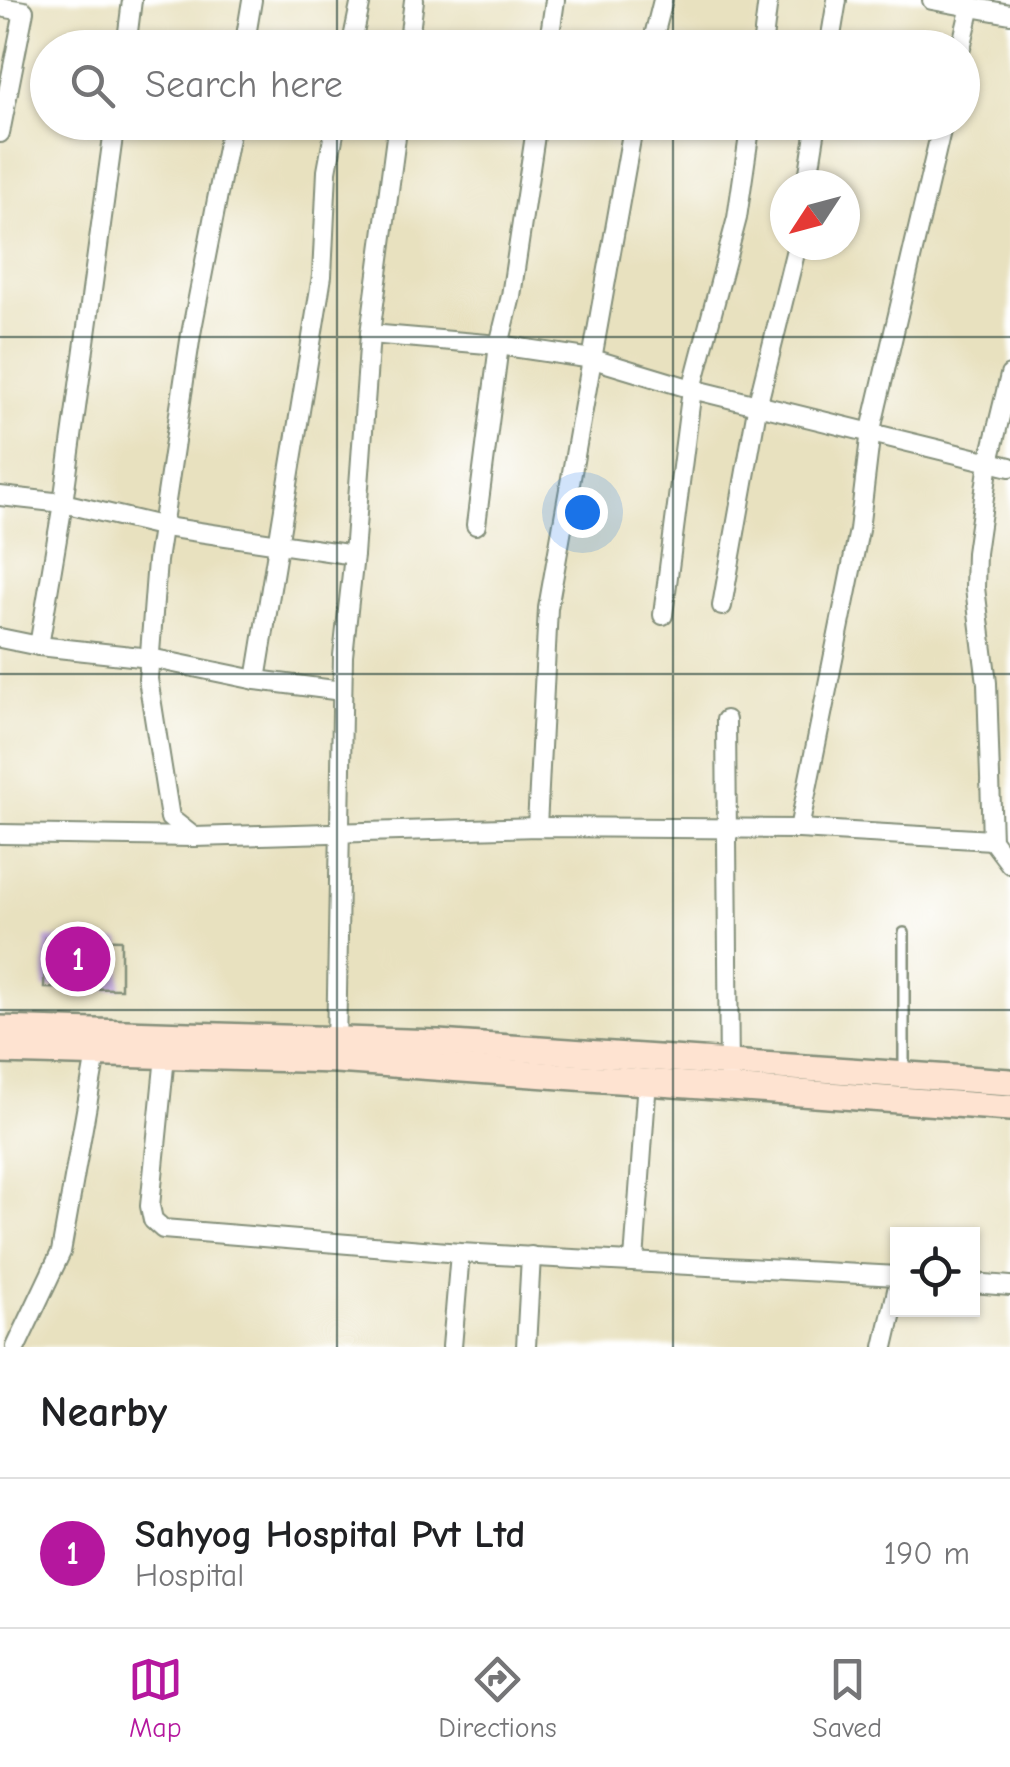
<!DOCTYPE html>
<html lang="en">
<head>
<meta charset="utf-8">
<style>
  body { margin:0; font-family:"Comic Neue",sans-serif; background:#f2f2f2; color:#202124 }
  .controls { position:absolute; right:30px; bottom:30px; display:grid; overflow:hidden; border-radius:0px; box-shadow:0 2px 8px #0004 }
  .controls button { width:90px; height:90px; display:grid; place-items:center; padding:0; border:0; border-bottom:2px solid #e0e0e0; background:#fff; color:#202124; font:50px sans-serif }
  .compass { position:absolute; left:770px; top:170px; width:90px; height:90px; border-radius:50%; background:#fff; box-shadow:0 2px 8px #0004; rotate:234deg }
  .you { position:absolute; left:582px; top:512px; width:35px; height:35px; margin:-25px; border:8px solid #fff; border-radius:50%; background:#1a73e8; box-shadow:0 0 0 15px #1a73e833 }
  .badge { display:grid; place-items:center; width:65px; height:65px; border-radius:50%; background:#b5179e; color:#fff; font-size:32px; font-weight:700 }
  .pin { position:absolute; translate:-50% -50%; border:5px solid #fff; box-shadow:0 2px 10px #0006 }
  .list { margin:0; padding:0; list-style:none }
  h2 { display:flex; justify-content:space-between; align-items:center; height:130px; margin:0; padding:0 40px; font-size:42px }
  h2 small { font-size:32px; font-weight:400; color:#757577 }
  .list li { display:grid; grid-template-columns:65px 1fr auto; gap:30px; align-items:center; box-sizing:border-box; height:150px; padding:0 40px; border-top:2px solid #e0e0e0 }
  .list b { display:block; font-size:38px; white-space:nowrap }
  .list p { margin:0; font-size:32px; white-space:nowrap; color:#757577 }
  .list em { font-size:32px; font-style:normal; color:#757577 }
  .icon { flex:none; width:55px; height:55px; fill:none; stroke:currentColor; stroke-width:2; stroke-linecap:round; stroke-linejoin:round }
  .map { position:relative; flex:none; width:1010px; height:1347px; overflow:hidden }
  .search { position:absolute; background:#fff; box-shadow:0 2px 8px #0004; left:30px; right:30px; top:30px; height:110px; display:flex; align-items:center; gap:25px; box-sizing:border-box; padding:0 35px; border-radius:55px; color:#757577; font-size:38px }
  .sheet { height:280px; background:#fff }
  nav { display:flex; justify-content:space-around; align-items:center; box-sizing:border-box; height:140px; border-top:2px solid #e0e0e0; background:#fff; font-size:28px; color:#757577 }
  nav a { display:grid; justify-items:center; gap:5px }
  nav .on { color:#b5179e }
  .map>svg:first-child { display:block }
</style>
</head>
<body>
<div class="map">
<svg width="1010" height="1347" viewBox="0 0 1010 1347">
  <rect width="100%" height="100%" fill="#fff"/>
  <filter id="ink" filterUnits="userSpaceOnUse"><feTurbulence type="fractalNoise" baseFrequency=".01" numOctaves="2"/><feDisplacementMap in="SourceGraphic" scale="20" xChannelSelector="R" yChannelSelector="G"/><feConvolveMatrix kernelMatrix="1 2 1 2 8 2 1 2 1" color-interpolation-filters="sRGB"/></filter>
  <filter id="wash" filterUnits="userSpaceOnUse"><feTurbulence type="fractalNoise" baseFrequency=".0048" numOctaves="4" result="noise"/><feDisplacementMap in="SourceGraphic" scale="40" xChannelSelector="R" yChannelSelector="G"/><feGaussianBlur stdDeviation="2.25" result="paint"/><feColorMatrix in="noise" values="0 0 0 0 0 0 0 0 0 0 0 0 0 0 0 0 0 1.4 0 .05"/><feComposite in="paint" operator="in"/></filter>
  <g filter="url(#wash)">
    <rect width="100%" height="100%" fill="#e8e1bf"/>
    <g id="blocks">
      <!-- building -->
      <polygon fill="#c1a5dc" points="45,938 121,940 121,989 44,988"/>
    </g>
  </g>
  <g filter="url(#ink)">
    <use href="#blocks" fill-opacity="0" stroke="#848f7a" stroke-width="2.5"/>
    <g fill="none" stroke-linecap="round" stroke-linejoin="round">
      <!-- service casing -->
      <g stroke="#848f7a" stroke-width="14">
        <polyline id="service" points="904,1072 904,933"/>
      </g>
      <!-- minor casing -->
      <g stroke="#848f7a" stroke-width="22">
        <g id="minor">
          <polyline points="932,0 1010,14"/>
          <polyline points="0,7 24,11 0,133"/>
          <polyline points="126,48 132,0"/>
          <polyline points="244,48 252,0"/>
          <polyline points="351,48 361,0"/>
          <polyline points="408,48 414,0"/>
          <polyline points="548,48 555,0"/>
          <polyline points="651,48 663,0"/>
          <polyline points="762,48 768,0"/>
          <polyline points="829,48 837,0"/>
          <polyline points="961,48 971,6"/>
          <polyline points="232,122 191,334 157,561 148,679 170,818 194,837 537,827 799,829 992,840"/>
          <polyline points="336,122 327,171 322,276 256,680 342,691"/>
          <polyline points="807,185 817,122"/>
          <polyline points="370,334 499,345 593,359 692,389 1010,467"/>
          <polyline points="1010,375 989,462 976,553 975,588 987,683 992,840 1010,864"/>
          <polyline points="0,496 63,503 165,527 354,555"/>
          <polyline points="476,525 499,345 511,296 537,122"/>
          <polyline points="722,606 758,403 797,245"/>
          <polyline points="663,615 692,389 737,218 751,122"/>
          <polyline points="0,638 39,646 150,658 256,680"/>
          <polyline points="39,646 63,503 115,122"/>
          <polyline points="726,720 729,1075"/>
          <polyline points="537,827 548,608 634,122"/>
          <polyline points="799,829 859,530 871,430 943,122"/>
          <polyline points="0,834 194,837"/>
          <polyline points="336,1049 343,656 354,555 370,334 398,122"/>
          <polyline points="165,1056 150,1206 153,1220 163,1229 460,1253 898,1276"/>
          <polyline points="634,1261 647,1080"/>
          <polyline points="972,1283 1010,1286"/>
          <polyline points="16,1347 61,1252 96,1054"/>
          <polyline points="452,1347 460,1253"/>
          <polyline points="526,1347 531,1256"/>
          <polyline points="884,1347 898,1286"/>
        </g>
      </g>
      <!-- secondary casing -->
      <g stroke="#848f7a" stroke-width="30">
        <g id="secondary">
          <polyline points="0,1029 438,1043 1010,1082"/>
          <polyline points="0,1051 336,1060 1010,1108"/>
        </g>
      </g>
      <!-- service -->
      <use href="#service" stroke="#fff" stroke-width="9"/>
      <!-- minor -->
      <use href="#minor" stroke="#fff" stroke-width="18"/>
      <!-- secondary -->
      <use href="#secondary" stroke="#fee3d1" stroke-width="25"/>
    </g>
  </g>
  <!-- grid -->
  <path fill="none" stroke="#1f3d34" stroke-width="2.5" stroke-opacity="0.55" d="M337 0V48M673 0V48M337 122V1347M673 122V1347M0 337H1010M0 674H1010M0 1010H1010"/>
</svg>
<div class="controls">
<button><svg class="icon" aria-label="locate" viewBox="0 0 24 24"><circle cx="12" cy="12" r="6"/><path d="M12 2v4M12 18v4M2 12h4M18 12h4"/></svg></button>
</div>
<svg class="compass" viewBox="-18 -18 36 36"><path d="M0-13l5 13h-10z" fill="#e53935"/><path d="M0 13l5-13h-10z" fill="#757577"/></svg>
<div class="you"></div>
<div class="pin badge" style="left:78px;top:959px">1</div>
<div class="search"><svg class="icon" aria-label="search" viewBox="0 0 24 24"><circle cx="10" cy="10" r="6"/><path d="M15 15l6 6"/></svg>Search here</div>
</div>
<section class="sheet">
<h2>Nearby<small></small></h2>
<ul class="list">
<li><span class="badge">1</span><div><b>Sahyog Hospital Pvt Ltd</b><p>Hospital</p></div><em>190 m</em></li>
</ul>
</section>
<nav>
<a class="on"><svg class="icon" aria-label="map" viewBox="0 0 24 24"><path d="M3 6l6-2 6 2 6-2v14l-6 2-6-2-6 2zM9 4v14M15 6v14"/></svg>Map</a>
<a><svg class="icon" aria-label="directions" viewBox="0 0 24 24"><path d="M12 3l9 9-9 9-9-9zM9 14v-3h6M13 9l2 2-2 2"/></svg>Directions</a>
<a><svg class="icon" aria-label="saved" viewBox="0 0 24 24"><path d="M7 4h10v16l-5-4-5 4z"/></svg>Saved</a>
</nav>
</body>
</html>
